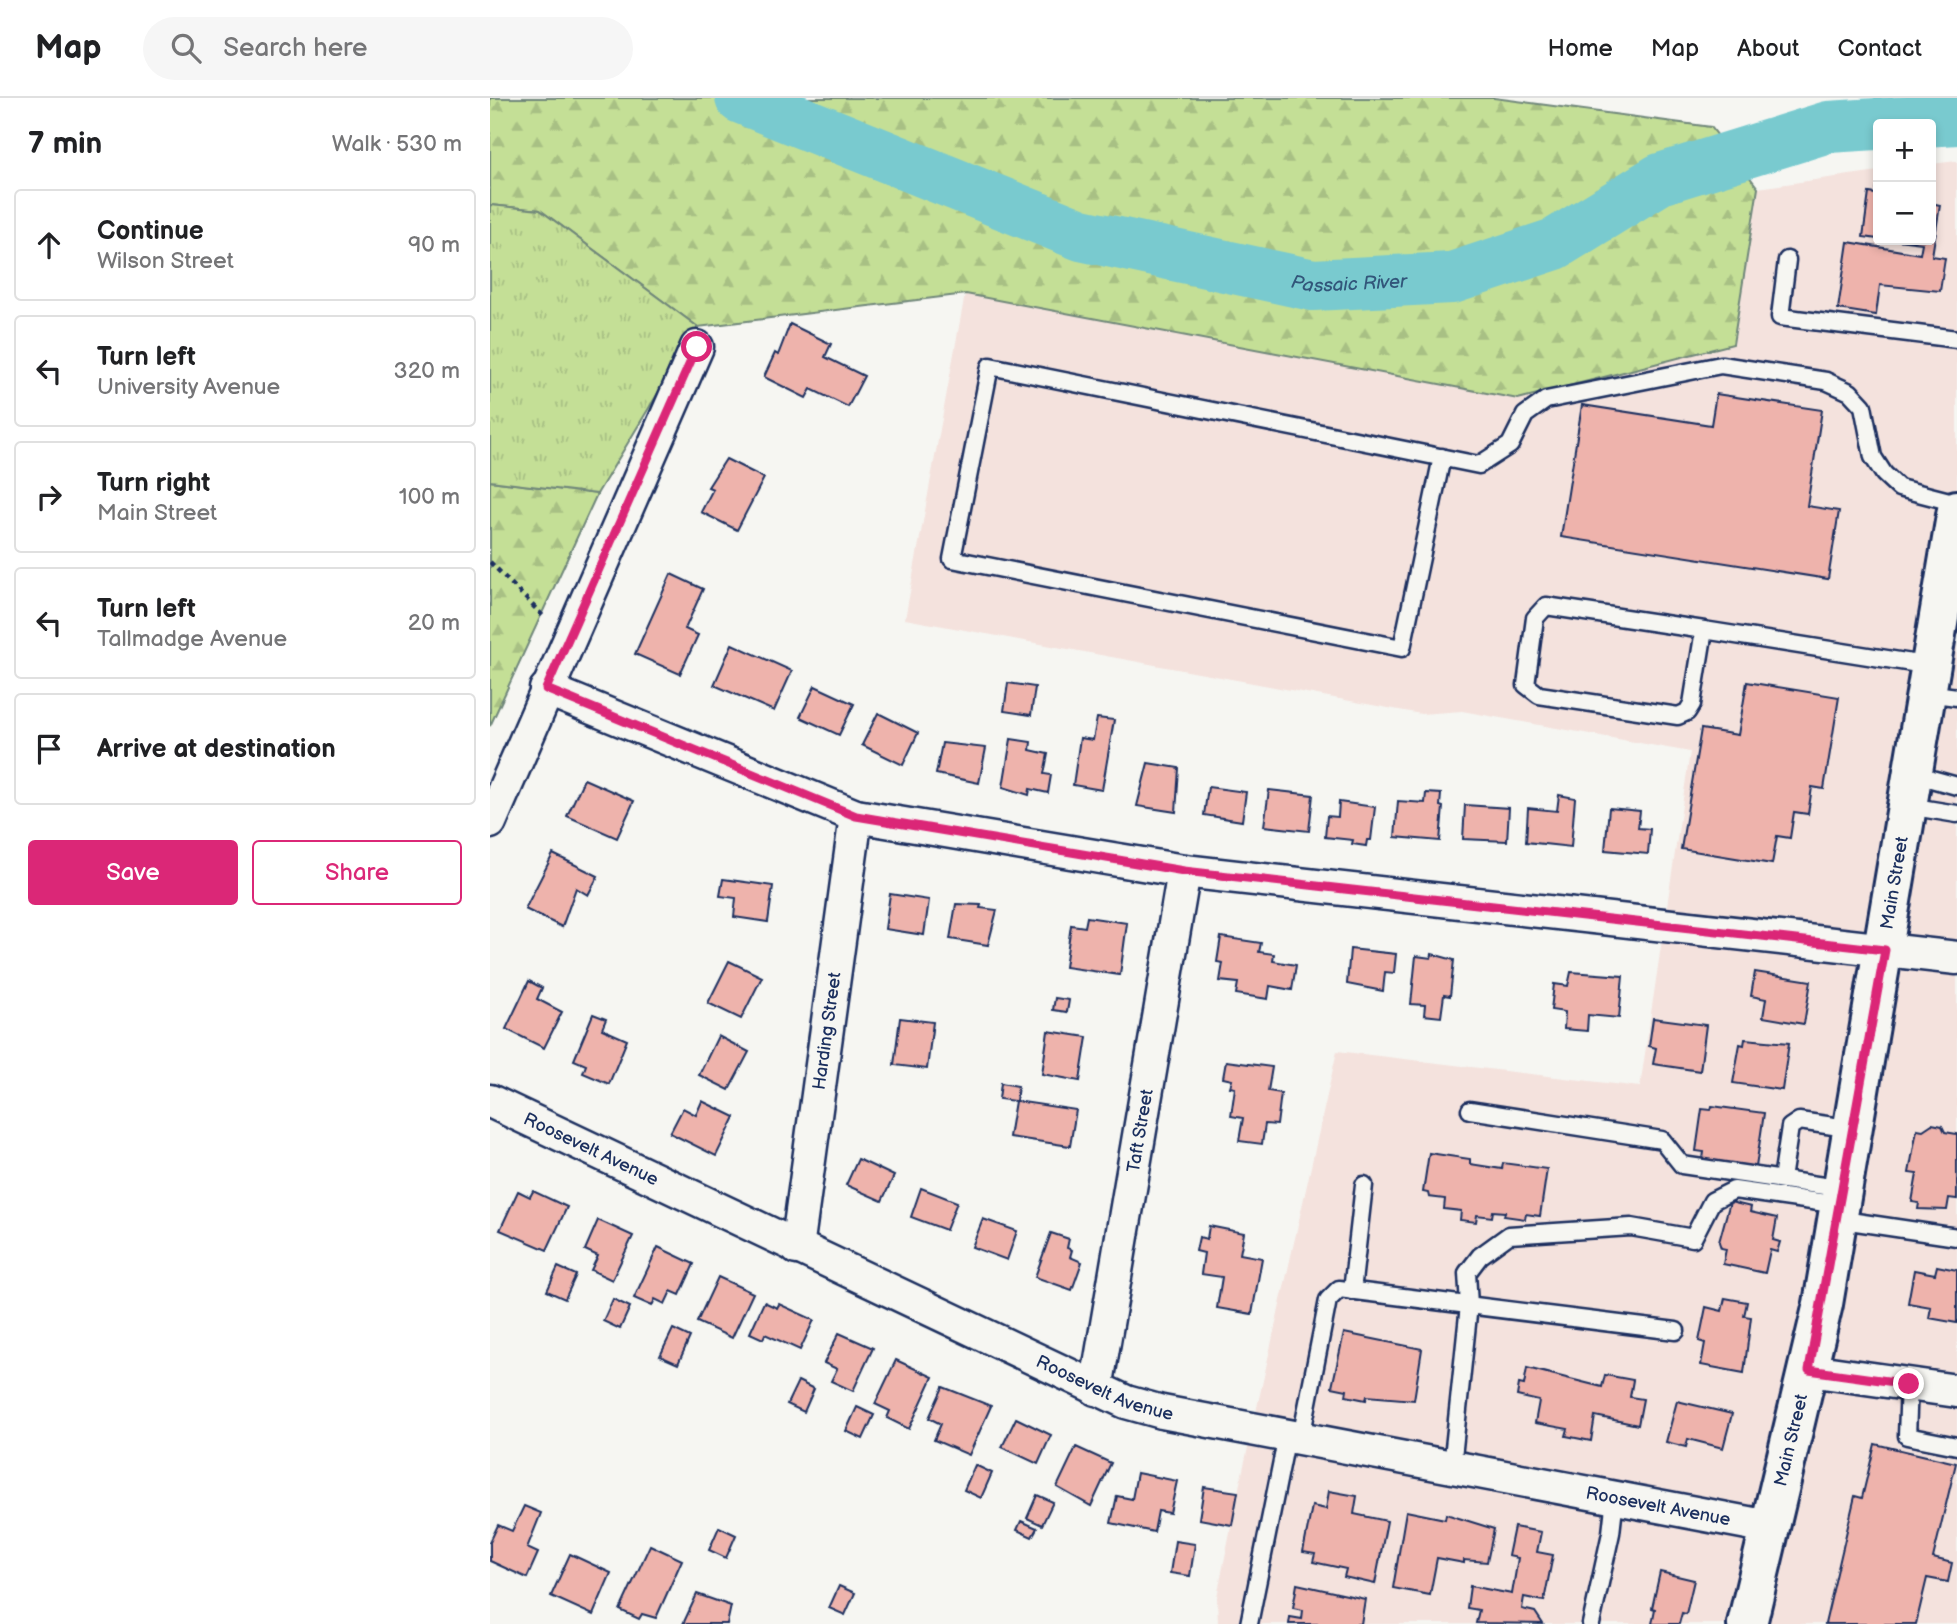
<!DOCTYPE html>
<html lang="en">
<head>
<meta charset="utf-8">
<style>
  body { margin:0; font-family:"Balsamiq Sans",sans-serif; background:#f6f6f6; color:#202124 }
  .controls { position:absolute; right:21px; top:21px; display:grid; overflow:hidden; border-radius:7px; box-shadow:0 4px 10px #0003 }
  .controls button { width:63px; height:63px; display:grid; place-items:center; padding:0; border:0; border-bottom:2px solid #e0e0e0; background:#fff; color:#202124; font:35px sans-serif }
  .stop { position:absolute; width:21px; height:21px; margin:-16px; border:5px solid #db2777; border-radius:50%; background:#fff }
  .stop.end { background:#db2777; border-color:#fff; box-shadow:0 2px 7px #0008 }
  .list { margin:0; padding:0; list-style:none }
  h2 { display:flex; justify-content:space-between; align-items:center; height:91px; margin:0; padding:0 28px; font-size:30px }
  h2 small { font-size:23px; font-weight:400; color:#757577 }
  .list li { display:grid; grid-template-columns:46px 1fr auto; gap:21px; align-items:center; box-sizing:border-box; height:112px; margin:0 14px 14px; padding:0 14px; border:2px solid #e0e0e0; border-radius:7px }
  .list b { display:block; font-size:26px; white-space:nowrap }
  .list p { margin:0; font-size:23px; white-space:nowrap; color:#757577 }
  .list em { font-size:23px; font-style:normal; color:#757577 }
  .actions { display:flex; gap:14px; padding:21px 28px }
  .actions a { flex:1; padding:16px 0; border:2px solid #db2777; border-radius:7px; text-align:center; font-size:24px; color:#db2777 }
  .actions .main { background:#db2777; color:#fff }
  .icon { flex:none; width:38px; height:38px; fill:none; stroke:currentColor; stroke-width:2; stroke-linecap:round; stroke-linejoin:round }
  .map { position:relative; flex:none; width:1467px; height:1526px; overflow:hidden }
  header { display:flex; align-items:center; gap:42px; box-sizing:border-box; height:98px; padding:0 35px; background:#fff; border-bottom:2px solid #e0e0e0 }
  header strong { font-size:33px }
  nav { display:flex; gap:38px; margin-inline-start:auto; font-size:24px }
  .search { width:490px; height:63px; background:#f6f6f6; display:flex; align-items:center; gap:18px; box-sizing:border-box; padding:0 24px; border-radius:38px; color:#757577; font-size:26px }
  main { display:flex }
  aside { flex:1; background:#fff }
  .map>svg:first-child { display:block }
</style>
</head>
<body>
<header>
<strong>Map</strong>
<div class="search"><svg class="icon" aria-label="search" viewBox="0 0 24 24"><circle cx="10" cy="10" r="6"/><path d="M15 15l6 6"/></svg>Search here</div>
<nav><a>Home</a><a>Map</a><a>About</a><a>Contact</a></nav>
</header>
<main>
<aside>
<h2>7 min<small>Walk · 530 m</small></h2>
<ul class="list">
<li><svg class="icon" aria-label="ahead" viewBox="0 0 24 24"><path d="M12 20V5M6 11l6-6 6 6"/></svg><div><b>Continue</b><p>Wilson Street</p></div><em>90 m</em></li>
<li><svg class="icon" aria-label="left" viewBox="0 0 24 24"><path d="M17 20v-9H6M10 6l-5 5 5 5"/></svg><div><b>Turn left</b><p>University Avenue</p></div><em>320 m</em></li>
<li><svg class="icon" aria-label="right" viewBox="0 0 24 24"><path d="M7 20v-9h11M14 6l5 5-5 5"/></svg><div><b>Turn right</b><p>Main Street</p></div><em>100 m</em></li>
<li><svg class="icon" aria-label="left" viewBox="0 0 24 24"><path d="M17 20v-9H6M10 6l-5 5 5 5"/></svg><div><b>Turn left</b><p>Tallmadge Avenue</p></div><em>20 m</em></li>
<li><svg class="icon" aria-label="arrive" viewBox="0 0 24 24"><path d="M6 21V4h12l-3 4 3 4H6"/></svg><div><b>Arrive at destination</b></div></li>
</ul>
<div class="actions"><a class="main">Save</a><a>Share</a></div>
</aside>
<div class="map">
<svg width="1467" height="1526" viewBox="0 0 1467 1526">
  <defs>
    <pattern id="forest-firs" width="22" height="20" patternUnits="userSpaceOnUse" patternTransform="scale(1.75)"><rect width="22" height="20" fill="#c4df96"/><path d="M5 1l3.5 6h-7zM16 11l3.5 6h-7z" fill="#a8c084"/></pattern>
    <pattern id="park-tufts" width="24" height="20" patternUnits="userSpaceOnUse" patternTransform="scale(1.75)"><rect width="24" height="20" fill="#c4df96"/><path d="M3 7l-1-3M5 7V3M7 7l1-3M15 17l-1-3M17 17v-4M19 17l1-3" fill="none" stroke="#a8c084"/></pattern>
  </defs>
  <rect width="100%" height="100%" fill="#f6f6f2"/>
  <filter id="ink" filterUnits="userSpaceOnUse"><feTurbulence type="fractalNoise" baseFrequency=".0143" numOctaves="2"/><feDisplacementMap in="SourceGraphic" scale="14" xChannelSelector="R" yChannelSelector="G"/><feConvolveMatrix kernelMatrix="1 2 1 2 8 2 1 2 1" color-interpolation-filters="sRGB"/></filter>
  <g filter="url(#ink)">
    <!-- built -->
    <polygon fill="#f4e2dd" points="1467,63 1467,1526 728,1526 727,1499 748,1394 847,953 1150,989 1200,654 972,613 931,616 415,521 475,196 1028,301 1243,246 1268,90 1388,73 1388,142 1441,142 1441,66"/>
    <!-- forest -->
    <g fill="url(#forest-firs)" stroke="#70877a" stroke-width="2">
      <polygon points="0,0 1004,0 1221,29 1268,90 1243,246 1028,301 476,196 208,229 50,112 0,107"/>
      <polygon points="0,383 107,396 0,628"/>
    </g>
    <!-- park -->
    <polygon fill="url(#park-tufts)" stroke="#70877a" stroke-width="2" points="0,107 50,112 208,229 107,396 0,383"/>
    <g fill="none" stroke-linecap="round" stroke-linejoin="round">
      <!-- river -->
      <path stroke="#79cacf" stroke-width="52" id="s1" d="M251 0 591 137 823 187 962 180 1065 146 1170 81 1338 29 1467 21"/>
    </g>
    <!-- building -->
    <g fill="#eeb3ac" stroke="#1b2f5e" stroke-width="2">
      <polygon points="1388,80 1388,141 1373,139 1379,95 1386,96"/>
      <polygon points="1441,105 1450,107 1442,158 1455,160 1450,193 1390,187 1386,217 1348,211 1358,144 1430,156 1432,145 1407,142 1441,142"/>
      <polygon points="300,226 341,246 335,259 374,278 358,309 321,291 316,300 274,279 285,255 288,257"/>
      <polygon points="1226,296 1332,312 1317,408 1349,413 1338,481 1071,439 1092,307 1221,327"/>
      <polygon points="236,361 274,380 247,432 211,414 223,391 218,389"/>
      <polygon points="181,476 213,491 195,531 208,537 190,576 145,556"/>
      <polygon points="242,546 302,573 284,613 224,587"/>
      <polygon points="1257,584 1349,599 1334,691 1322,689 1318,716 1304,714 1300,740 1287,738 1282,766 1191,751 1211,631 1248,637"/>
      <polygon points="518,585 545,589 541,617 514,613"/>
      <polygon points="325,588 364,606 349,637 310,619"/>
      <polygon points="388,615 428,635 413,667 372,647"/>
      <polygon points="607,620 624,622 612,692 583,687 590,640 603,642"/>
      <polygon points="521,641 541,644 540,652 558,656 554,676 561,677 558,695 540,691 539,697 513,689"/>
      <polygon points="452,645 496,650 489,685 446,676"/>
      <polygon points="658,665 689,670 686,714 647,708"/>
      <polygon points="94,681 144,703 127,740 77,718"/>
      <polygon points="718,689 756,694 752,723 714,717"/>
      <polygon points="779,692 823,697 819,733 774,728"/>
      <polygon points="936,695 951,696 950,708 953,709 950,743 905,739 908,703 935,705"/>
      <polygon points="1069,697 1085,700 1081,749 1036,744 1038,710 1067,713"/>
      <polygon points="849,704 885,709 881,742 877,742 876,748 862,746 863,742 835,739 837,718 848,719"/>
      <polygon points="975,707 1019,710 1017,743 973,741"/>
      <polygon points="1119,710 1150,713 1148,730 1160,731 1158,756 1115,752"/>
      <polygon points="63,756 108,778 98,797 86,790 72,829 35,811"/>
      <polygon points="233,781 283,788 278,824 244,819 246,800 230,798"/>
      <polygon points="400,796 439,802 434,837 395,831"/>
      <polygon points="466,806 491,807 490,810 507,812 498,847 460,841"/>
      <polygon points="597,819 637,825 630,877 575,869 581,827 595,829"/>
      <polygon points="731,839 771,845 769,854 784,856 783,863 806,867 802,892 780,888 778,901 746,896 748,885 730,883 733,865 727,864"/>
      <polygon points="860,851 906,856 904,875 895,874 893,893 857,886"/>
      <polygon points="942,856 964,862 960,898 954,897 951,919 934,917 935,907 921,906 926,858 941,860"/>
      <polygon points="239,863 272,879 251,921 218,905"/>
      <polygon points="1081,874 1133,878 1129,920 1098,917 1097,933 1074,931 1075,914 1061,912 1064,886 1078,888"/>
      <polygon points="1265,874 1321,883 1314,926 1273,919 1276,901 1261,898"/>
      <polygon points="39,883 52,890 47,901 72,914 54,950 16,931"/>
      <polygon points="565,900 579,902 577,914 563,912"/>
      <polygon points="103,916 116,921 112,931 137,942 119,986 93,975 96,967 84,962"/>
      <polygon points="410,920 443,924 437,971 404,967"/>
      <polygon points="1163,920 1216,927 1210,973 1163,966 1166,950 1159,948"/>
      <polygon points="558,933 597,939 590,983 552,976"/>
      <polygon points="228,938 259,954 239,992 209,977"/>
      <polygon points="1255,941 1299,945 1292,992 1243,985 1250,946 1254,947"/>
      <polygon points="736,963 782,969 778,993 791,995 787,1027 775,1026 772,1046 749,1043 753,1020 741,1018 745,990 740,989 742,982 733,980"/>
      <polygon points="511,985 528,988 526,1003 586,1012 580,1048 519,1039 525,1003 509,1001"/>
      <polygon points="212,1003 245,1019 226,1058 180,1035 193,1010 206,1017"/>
      <polygon points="1222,1008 1274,1015 1266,1069 1213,1061 1214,1054 1206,1053 1212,1011 1221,1012"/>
      <polygon points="1442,1026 1452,1028 1455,1034 1467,1036 1467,1101 1459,1100 1457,1112 1428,1111 1429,1105 1422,1104 1427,1076 1419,1075 1427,1031 1433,1032"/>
      <polygon points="939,1055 980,1061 980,1066 1012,1071 1013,1065 1057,1071 1050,1118 1036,1116 1035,1121 1014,1118 1015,1114 1003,1113 1002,1119 987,1117 986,1124 970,1122 971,1113 954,1111 955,1101 939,1099 938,1095 933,1094"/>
      <polygon points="368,1061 404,1078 392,1103 356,1087"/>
      <polygon points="431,1090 467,1104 456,1132 421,1119"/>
      <polygon points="28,1093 40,1099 43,1093 77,1109 57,1152 10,1132"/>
      <polygon points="1240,1104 1261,1109 1260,1114 1287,1120 1283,1142 1290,1144 1287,1154 1280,1152 1275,1175 1233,1166 1236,1151 1231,1150 1229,1144"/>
      <polygon points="493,1121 527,1133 517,1162 482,1149"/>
      <polygon points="108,1122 143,1138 122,1182 101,1172 108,1158 95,1152"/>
      <polygon points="719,1128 754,1135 750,1156 772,1160 762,1216 727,1210 732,1179 711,1176 714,1155 706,1153 709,1139 717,1141"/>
      <polygon points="561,1135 579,1141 577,1150 582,1152 580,1159 592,1164 582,1192 545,1179"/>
      <polygon points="168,1149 204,1166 190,1197 181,1193 175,1206 165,1201 162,1208 144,1200"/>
      <polygon points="1447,1168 1467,1172 1467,1225 1439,1220 1441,1209 1418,1205 1424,1172 1445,1176"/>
      <polygon points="68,1169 86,1177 75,1201 57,1193"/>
      <polygon points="228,1179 263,1195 242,1240 207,1224"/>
      <polygon points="1235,1200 1257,1204 1254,1218 1261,1219 1254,1275 1211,1267 1215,1245 1209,1243 1216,1209 1232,1213"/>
      <polygon points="123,1201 140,1209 130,1231 113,1223"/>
      <polygon points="274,1204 287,1210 289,1206 324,1222 310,1252 275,1236 273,1241 260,1235"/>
      <polygon points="183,1231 200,1239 188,1266 170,1258"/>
      <polygon points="349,1235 383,1250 363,1293 341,1283 347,1271 334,1265"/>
      <polygon points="854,1235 932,1251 924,1302 877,1298 876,1302 856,1298 857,1292 842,1289"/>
      <polygon points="406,1262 443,1279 419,1331 397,1320 400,1313 385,1306"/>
      <polygon points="1037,1270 1112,1289 1115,1277 1143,1282 1140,1299 1153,1301 1148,1327 1105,1318 1101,1343 1076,1338 1078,1331 1045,1325 1049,1303 1027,1298 1029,1286 1034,1287"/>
      <polygon points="308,1283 324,1291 314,1314 297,1306"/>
      <polygon points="453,1289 501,1308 479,1357 444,1342 451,1326 439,1320"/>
      <polygon points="1187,1303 1242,1316 1233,1350 1198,1341 1196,1349 1176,1344"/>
      <polygon points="367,1309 384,1317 373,1341 356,1333"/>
      <polygon points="526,1320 561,1337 548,1366 512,1349"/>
      <polygon points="1385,1346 1466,1365 1443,1460 1462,1465 1458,1484 1437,1480 1426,1526 1335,1526 1365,1398 1372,1400"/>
      <polygon points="586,1349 621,1365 601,1408 567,1389"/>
      <polygon points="485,1367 502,1375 491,1400 474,1392"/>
      <polygon points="647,1375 687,1383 680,1415 668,1413 664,1434 621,1425 627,1398 642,1401"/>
      <polygon points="714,1389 748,1394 742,1427 709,1421"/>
      <polygon points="839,1393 867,1398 864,1416 897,1423 885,1486 854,1479 856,1471 823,1464 825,1456 813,1454 822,1408 836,1411"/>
      <polygon points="547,1397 563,1404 552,1427 537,1420"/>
      <polygon points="34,1408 51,1415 37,1450 48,1455 37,1480 0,1463 0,1444 8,1427 22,1433"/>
      <polygon points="916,1413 955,1421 956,1416 1004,1431 997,1464 974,1462 974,1465 947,1460 940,1497 903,1490"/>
      <polygon points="531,1423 547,1430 542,1439 527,1432"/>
      <polygon points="229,1429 246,1437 236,1460 219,1452"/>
      <polygon points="1024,1429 1051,1434 1047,1454 1063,1457 1054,1503 1034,1499 1032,1511 1045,1514 1053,1526 986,1525 989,1512 977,1510 980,1488 1022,1496 1028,1460 1018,1458"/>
      <polygon points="685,1443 705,1446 700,1478 680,1475"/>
      <polygon points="160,1447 192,1462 166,1520 152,1516 149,1521 130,1512"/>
      <polygon points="80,1456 121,1475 103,1517 61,1498"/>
      <polygon points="1170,1474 1204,1482 1196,1516 1192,1515 1189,1526 1162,1526 1165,1511 1162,1510"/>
      <polygon points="807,1486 875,1501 871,1526 799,1526 800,1519 812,1521 813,1512 803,1510"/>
      <polygon points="349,1488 365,1495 355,1517 339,1510"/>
      <polygon points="207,1496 241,1508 237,1526 193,1526"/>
    </g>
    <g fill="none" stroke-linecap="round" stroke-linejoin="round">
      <!-- service casing -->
      <g stroke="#1b2f5e" stroke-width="21">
        <g id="service">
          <polyline points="1297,162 1290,219 1467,241"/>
          <polyline points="952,359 912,550 462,461 500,268 989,367 1020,347 1035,317 1056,302 1231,267 1336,283 1360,294 1373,308 1383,359 1394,376 1409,390 1467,405"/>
          <polyline points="1214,532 1056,508 1045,520 1036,587 1049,597 1188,618 1197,614 1202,606 1214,532 1441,568"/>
          <polyline points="1437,595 1467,599"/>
          <polyline points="1423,676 1467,688"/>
          <polyline points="1418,708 1467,716"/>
          <polyline points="980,1012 1172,1042 1192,1067 1354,1091"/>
          <polyline points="1292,1081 1300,1029 1309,1023 1364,1031"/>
          <polyline points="1346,1121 1467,1139"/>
          <polyline points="862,1193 874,1087"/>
          <polyline points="1419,1286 1417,1338 1467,1348"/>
          <polyline points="811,1340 838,1202 849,1191 1186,1233"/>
          <polyline points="962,1369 979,1207 977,1175 990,1158 1019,1137 1141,1129 1203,1140 1222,1103 1244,1092 1350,1107"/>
          <polyline points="759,1526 797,1338"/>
          <polyline points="1101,1526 1121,1435 1125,1400"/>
        </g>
      </g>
      <!-- minor casing -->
      <g stroke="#1b2f5e" stroke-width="37">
        <g id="minor">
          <polyline points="56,591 366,718 694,773 1467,860"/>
          <polyline points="0,724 207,249"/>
          <path id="s2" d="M0 1003 636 1304 672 1314 1279 1429"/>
          <path id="s3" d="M307 1150 366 718"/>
          <polyline points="1319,1272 1467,1293"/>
          <path id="s4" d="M606 1291 694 773"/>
        </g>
      </g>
      <!-- primary casing -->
      <g stroke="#1b2f5e" stroke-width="44">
        <g id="primary">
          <path id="s5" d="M1257 1526 1333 1206 1467 412"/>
        </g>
      </g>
      <!-- path -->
      <polyline stroke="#1b2f5e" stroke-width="4.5" stroke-dasharray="5 5" stroke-linecap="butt" points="0,464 56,521"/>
      <!-- service -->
      <use href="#service" stroke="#f6f6f2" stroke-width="16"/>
      <!-- minor -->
      <use href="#minor" stroke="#f6f6f2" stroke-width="32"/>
      <!-- primary -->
      <use href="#primary" stroke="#f6f6f2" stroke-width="38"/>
    </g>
  </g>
  <g fill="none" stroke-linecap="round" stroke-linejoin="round" filter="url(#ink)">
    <!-- route -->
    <polyline stroke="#db2777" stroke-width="9" points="207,249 56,591 366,718 694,773 1395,852 1319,1272 1419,1286"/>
  </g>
  <g text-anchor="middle" stroke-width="5" stroke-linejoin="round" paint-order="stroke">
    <!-- street labels -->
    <g font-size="18" fill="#1b2f5e" stroke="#f6f6f2">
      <text dy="6" stroke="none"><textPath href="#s5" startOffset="756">Main Street</textPath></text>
      <text dy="6" stroke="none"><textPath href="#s3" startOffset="219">Harding Street</textPath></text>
      <text dy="6" stroke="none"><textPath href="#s4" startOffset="262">Taft Street</textPath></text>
      <text dy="6" stroke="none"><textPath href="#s2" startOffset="112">Roosevelt Avenue</textPath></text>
      <text dy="6" stroke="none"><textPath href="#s2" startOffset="679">Roosevelt Avenue</textPath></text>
      <text dy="6" stroke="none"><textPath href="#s5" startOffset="189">Main Street</textPath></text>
      <text dy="6" stroke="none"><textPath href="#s2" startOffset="1246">Roosevelt Avenue</textPath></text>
    </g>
    <!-- water labels -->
    <g font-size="19" font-style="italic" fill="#32567a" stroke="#f6f6f2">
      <text dy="7" stroke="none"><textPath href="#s1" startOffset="640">Passaic River</textPath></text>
    </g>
  </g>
</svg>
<div class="controls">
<button>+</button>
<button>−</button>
</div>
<div class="stop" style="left:207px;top:249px"></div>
<div class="stop end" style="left:1419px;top:1286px"></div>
</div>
</main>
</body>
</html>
